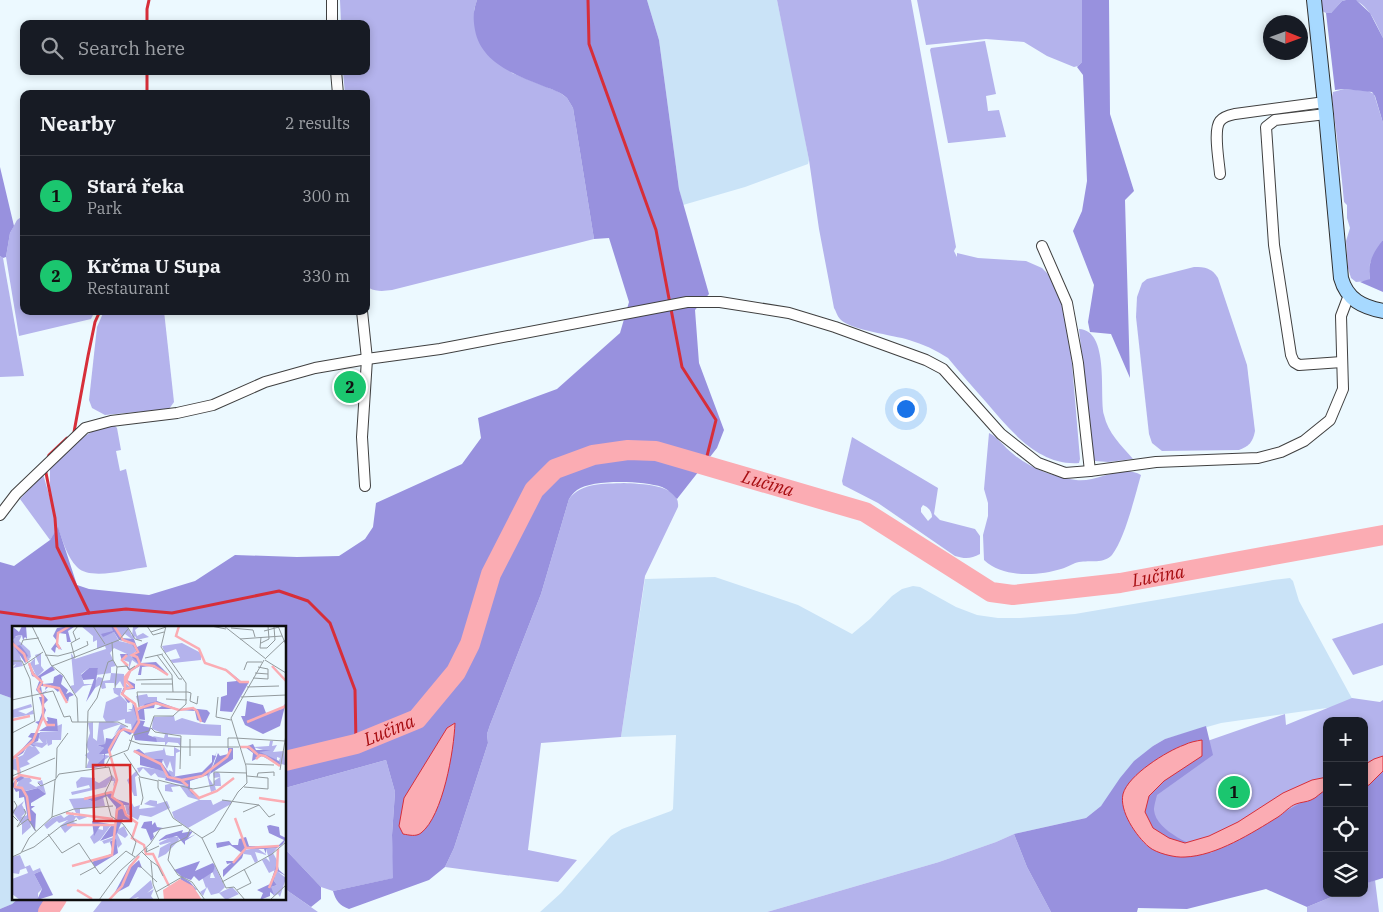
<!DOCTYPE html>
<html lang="en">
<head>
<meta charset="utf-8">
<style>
  body { margin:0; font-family:"IBM Plex Serif",serif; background:#242831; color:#f1f3f6 }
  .controls { position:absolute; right:15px; bottom:15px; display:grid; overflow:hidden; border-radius:10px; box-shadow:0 2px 8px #0003 }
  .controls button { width:45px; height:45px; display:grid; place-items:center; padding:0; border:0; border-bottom:1px solid #363941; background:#171b24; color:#f1f3f6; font:25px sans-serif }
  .compass { position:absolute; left:1263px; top:15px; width:45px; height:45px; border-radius:50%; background:#171b24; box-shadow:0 2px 8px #0003; rotate:91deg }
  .you { position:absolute; left:905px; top:408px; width:18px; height:18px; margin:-12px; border:4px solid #fff; border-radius:50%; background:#1a73e8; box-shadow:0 0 0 8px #1a73e833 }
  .badge { display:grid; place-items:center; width:32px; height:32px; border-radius:50%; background:#1bc66f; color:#111; font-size:16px; font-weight:700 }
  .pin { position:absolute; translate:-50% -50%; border:2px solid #fff; box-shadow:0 1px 5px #0006 }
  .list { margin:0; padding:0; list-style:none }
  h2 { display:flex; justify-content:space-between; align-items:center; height:65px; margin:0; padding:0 20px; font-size:21px }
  h2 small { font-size:16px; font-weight:400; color:#9ea1a6 }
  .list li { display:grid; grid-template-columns:32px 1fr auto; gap:15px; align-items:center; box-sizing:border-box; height:80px; padding:0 20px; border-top:1px solid #363941 }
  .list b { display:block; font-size:19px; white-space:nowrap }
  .list p { margin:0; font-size:16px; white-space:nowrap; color:#9ea1a6 }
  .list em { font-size:16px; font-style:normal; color:#9ea1a6 }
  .icon { flex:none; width:28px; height:28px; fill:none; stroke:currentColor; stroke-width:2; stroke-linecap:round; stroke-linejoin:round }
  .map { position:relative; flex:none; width:1383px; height:912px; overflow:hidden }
  .search { position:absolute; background:#171b24; box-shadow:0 2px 8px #0003; left:20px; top:20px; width:350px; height:55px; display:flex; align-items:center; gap:12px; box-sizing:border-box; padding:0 18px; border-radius:10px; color:#9ea1a6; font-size:19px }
  .panel { position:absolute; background:#171b24; box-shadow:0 2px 8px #0003; left:20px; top:90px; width:350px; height:225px; border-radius:10px }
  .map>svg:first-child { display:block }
</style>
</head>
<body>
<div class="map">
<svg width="1383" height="912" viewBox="0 0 1383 912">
  <rect width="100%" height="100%" fill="#ecf9ff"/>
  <!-- farmland -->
  <g fill="#cae3f7">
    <polygon points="647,0 777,0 796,90 809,160 808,164 745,187 683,205 679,189 659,40"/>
    <polygon points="715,577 798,605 852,634 870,619 892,596 902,589 913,586 920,587 956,607 977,615 998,618 1020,618 1075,614 1273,580 1290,578 1293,581 1299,601 1355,704 1221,723 1165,739 1153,746 1101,806 1086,818 1014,834 996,842 939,862 767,912 540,912 561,893 611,836 622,829 671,811 673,809 676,735 621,737 645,579"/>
    <polygon points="0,694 14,699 14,898 19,898 12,904 0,909"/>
  </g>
  <!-- green -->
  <g fill="#b4b3ec" fill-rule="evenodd">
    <path d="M340 0H477L474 10 512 73 559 92 567 98 573 108 594 239 392 290C384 291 377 292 369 288L366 276V94H345L343 71H366V24H341Z"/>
    <path d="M777 0H911L956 247 954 251 957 257V253L978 258 1026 261 1042 268 1052 278 1061 293 1071 352 1080 459 1079 463C1038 466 1010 430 986 402 973 387 960 373 948 358 936 350 923 344 909 340 894 335 849 330 840 319 837 316 836 311 834 308L819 229 809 160Z"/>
    <polygon points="917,0 1082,0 1082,62 1078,66 1074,67 1047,56 1024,42 986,39 926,45"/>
    <polygon points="1321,0 1346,0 1342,1 1331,13 1326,13 1322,11"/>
    <path d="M1354 0H1383V38C1376 24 1370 6 1354 0Z"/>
    <polygon points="985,41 996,94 986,96 988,111 999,110 1006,137 949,143 948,143 930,50 931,48"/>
    <path d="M1344 89 1368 91 1374 94 1383 123V240L1370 263 1369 273 1370 279 1367 281 1356 282 1351 278 1348 268 1346 241 1350 228 1347 218V205L1344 202C1341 166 1336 133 1332 97L1333 92Z"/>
    <polygon points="24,215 24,311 95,311 91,319 19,336 6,257 10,233 17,220"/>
    <polygon points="0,256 3,258 24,376 0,377"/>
    <path d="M1194 267C1205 267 1212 268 1218 278L1247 365 1255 431C1253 442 1249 446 1239 450L1162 451 1152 443 1149 434 1136 317 1137 297 1142 283 1147 279Z"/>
    <polygon points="104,311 164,311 174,402 169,409 105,415 92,408 89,400 97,327"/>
    <path d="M1079 329C1110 330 1099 396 1104 415 1108 433 1121 445 1133 459L1108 462 1095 461 1093 459Z"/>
    <path d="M113 424 117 428 121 450 116 451 120 471 126 469 147 567C129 569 90 581 77 567 67 557 63 541 58 528L50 540 20 499 43 474 50 498V468C68 450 86 429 113 424Z"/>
    <path d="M989 433C998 437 1004 447 1012 453 1030 469 1054 477 1076 480 1097 483 1122 463 1141 475 1135 496 1125 538 1112 555 1104 564 1090 560 1079 562 1073 563 1068 567 1061 569 1038 576 1003 578 984 560L983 535 988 516V503L984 489Z"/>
    <path d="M852 437 938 488 934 514 940 520 975 529 980 536V554C971 559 965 559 955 556L878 503 843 485 842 481ZM923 505C928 507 932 511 932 517L928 521 921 512V508Z"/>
    <path d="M624 483C640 484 681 484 678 507L645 576 621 737 541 743 528 850 577 860 558 882 445 867 454 848 488 743 487 734 490 725 541 594 569 499C582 482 604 484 624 483Z"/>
    <polygon points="1383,623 1383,665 1353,675 1332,639"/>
    <polygon points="1352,698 1380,702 1383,700 1383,786 1364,800 1364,721 1327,721 1327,810 1250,878 1147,843 1145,782 1193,746 1285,714 1286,725"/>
    <polygon points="386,760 395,792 392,835 394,878 333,891 321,887 285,849 285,788"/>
    <polygon points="1014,834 1027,867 1051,912 767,912 939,862 996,842"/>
    <polygon points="1375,880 1379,912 1307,912 1307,907 1341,893 1364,893 1364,884"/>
    <polygon points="285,889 318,912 93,912 104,898 285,898"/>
  </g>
  <!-- forest -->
  <g fill="#9891de">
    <path d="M477 0H647L659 40 679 189 709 294 695 310 699 363 724 430 717 448 677 499C673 494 667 489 662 487 643 481 593 479 577 490 573 493 571 496 569 499L541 594 490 725 487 734 488 743 454 848 445 867 429 880 349 909C339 905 336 901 333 891L393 878 392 835 395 792 386 760 285 788V627H14V699L0 694V562L14 566 50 540 58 527 77 585 89 589 149 595 195 581 235 555 297 557 339 556 365 539 373 527 376 503 462 464 481 438 478 418 557 389 620 333 629 302 609 238 594 239 573 108C571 105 569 101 567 98 561 92 551 89 543 86 516 75 481 63 475 30 473 19 473 11 477 0Z"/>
    <polygon points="1082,0 1109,0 1110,114 1134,191 1125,200 1130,378 1111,334 1090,332 1088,322 1094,285 1073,231 1082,211 1087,181 1083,75 1077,67 1082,62"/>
    <polygon points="1346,0 1356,0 1370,13 1383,38 1383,123 1375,96 1372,92 1344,89 1335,90 1326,13 1331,13 1342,1"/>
    <polygon points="0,167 14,226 10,233 6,257 3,258 0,256"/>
    <path d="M1383 240V292L1360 282 1370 279C1367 264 1373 252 1383 240Z"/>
    <path d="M1206 726 1213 755 1157 795C1156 799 1154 806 1154 810 1156 832 1195 846 1211 853L1327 788V893H1341L1307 907 1266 889 1187 909 1138 908 1137 912H1051L1027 867 1014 834 1086 818 1101 806 1120 778 1134 761 1153 746 1165 739Z"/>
    <polygon points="1383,756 1383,878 1364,884 1364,766"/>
    <polygon points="285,849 321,887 321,899 311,907 285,889"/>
    <polygon points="19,898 49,898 40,912 0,912 0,909 12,904"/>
  </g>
  <!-- water -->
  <g fill="#fbacb3" stroke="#d72e39">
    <path d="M455 723C454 750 443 816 421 833 416 837 409 835 403 834L399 826 404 798 447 728Z"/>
    <path d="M1202 740V756L1164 781 1149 796 1145 812 1153 828 1169 838 1185 843 1209 836 1238 822 1283 793 1312 780 1327 777V790C1320 792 1317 798 1311 800 1307 802 1301 802 1296 804 1290 806 1284 813 1278 817 1252 833 1216 856 1185 857 1175 858 1156 853 1149 847 1136 836 1119 811 1123 794 1128 775 1167 751 1184 745 1190 742 1196 741 1202 740Z"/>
    <polygon points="1383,756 1383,771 1369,785 1364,787 1364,765 1374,759"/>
  </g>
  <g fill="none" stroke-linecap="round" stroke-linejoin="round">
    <!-- stream -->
    <g stroke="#d72e39" stroke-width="3">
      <polyline points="588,0 589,44 656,230 682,367 716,420 705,464"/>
      <polyline points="147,24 147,9 149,0"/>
      <polyline points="147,71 147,94"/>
      <polyline points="74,432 88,356 95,322 100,311"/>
      <polyline points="48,458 49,455 67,438"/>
      <polyline points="46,469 46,473 55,518 57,547 89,613"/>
      <polyline points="0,612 51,619 89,613 126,609 172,613 279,591 308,601 330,623 355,690 356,744"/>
    </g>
    <!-- river -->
    <g stroke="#fbacb3" stroke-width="20">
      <path id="s1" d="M285 761 356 744 417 719 456 672 470 644 491 574 534 490 555 469 593 455 628 450 656 451 865 512 991 592 1013 595 1120 583 1383 535"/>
      <polyline points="48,912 57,898"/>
    </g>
    <!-- street casing -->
    <g stroke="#404040" stroke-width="12">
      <g id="street">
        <polyline points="332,0 332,24"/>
        <polyline points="336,71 338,94"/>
        <polyline points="1326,114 1275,120 1266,127 1274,245 1291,355 1294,362 1299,365 1342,362"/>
        <path d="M1220 174C1219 161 1213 130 1220 121 1224 116 1230 115 1235 114L1325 102"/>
        <polyline points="1042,246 1067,303 1078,363 1090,471"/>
        <polyline points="362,311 367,359 362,437 365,486"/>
        <polyline points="0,515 16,494 85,428 111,421 177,413 213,405 265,382 315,368 367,359 440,349 687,302 720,302 789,313 835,327 926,360 943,369 1001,434 1038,463 1065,473 1090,471 1156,462 1258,458 1281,452 1304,441 1330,420 1343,389 1341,316 1349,295"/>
      </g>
    </g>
    <!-- secondary casing -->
    <g stroke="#2f2f2f" stroke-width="16">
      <path id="secondary" d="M1314 0 1326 114 1341 278C1347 300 1363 307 1383 311"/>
    </g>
    <!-- street -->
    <use href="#street" stroke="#fff" stroke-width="10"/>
    <!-- secondary -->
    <use href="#secondary" stroke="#a7d9ff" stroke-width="14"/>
  </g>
  <g text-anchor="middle" stroke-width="5" stroke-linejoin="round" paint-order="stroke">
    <!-- water labels -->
    <g font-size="18" font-style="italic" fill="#a70d11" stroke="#fff">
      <text dy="6" stroke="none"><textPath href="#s1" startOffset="649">Lučina</textPath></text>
      <text dy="6" stroke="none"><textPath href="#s1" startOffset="1068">Lučina</textPath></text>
      <text dy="6" stroke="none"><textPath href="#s1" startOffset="109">Lučina</textPath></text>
    </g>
  </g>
  <!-- overview -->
  <g transform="translate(12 626)">
    <rect width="274" height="274" fill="#ecf9ff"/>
    <path d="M69 0H99L102 5 93 9 102 6 107 15 120 18 124 25 119 30 125 32 127 39 120 34 117 43V36L111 34 115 28 102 22 98 27 104 40 99 41V47L112 48V56L118 61H111L108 55 103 61 102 57H93L94 62 90 63 88 59 83 62 82 58 71 60 63 68 58 60 62 59 59 27 63 33 94 23 93 20 85 23V14L81 16V10ZM77 42H86L84 49 99 47 98 54 90 55 91 52 86 51 82 58H72L69 48ZM103 0H115L120 10 121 1 128 0 123 4 125 10 131 7 137 11 125 14 123 10 121 14 113 8 110 11ZM10 9 7 15 18 25 19 31 15 34 16 29 9 22 6 23 11 40 1 42 4 38 0 40V17L2 11ZM170 17 189 27V34L161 37 158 34 168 32 164 23 153 27 150 20ZM29 27V40L32 44 25 51 18 37 23 32V39L27 38 23 29ZM101 62H110L108 69 115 76V86L120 85 116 83H120L121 78 127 94 120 104 119 98 113 97V93L101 96 109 98 115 101 108 103 102 109 109 98 91 104 93 118 85 119 92 122 89 128 98 130 81 142H74L77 134 73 129 77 126 74 119 78 107 76 97 81 96V112L85 115 87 96H94L91 91 94 76 107 70 102 67ZM135 68 136 71H145V75L127 81 124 70ZM19 78 20 81 6 85 14 88 21 84 22 88 0 92V84ZM162 90 163 95 170 92 190 98 209 99V110L156 108V111L169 112V121L166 117 156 116 153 120V116H145L141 110 152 112 153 108 140 103 141 91ZM50 98 49 114H40V118L36 120 34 113 35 118 30 122 23 120 28 127 15 135 18 138 8 142 9 146 0 143V134L11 129 16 119 21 121 19 118 21 116 31 117 27 112 28 106 46 105 45 100ZM258 115H261L260 120 265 119 261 126 272 125 273 139 266 137 268 132 265 131V135L254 131 248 126 251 124 241 121 257 120ZM152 121 154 129 159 130H162V121L169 125 164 127 163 150 160 152 156 147 157 144 161 146 158 135 155 143 151 134 139 133 132 127 151 124ZM205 125 197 152 202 160V155L208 151 202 152 201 147 206 146 208 148 209 160H203L204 164 199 166 195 149ZM130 141 151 144 156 153 146 151 143 147 139 150 131 142 127 147 125 142ZM125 144 126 149 123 151 125 170H122L115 154ZM100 149 104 154 101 161 102 155H98L94 161 60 169 59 166 78 162 77 159 65 162 64 156 69 151 83 152V155L87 157ZM9 151 18 152 20 155 17 157 24 161 29 159 25 156 30 154 34 168 26 162 13 165 4 161ZM157 158 173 159 188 174H199L201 179 211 174 219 175V178L176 202 162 192 160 186 187 174 176 171 168 160 159 161 161 166 153 165V159ZM91 171 93 180 68 183V188L64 187 57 173 72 172 82 176ZM138 174 145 175V178L155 175 158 182 139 191 128 189 126 194 115 188 113 179H117L116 185 120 177 122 181 128 179 127 183 144 181 132 178ZM12 175 10 179 14 186 9 191 16 189 19 201 10 209V199L0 185ZM61 186 62 190H78L67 194 64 191 61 196 70 200 63 198 53 207 48 200 56 194 47 197 45 195 35 203 32 199 40 192 49 189 52 192ZM99 199 88 214 82 218 78 211 86 203 91 204V200ZM112 200 116 209 113 212 105 207 110 218 106 222 103 213 92 218 90 215 102 211 105 204ZM159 211H166L167 214 154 228 146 232 148 222 159 216 148 219 147 217ZM245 222 255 229 243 226 246 235 243 237 239 229 232 228V224ZM265 222 261 227 266 236 263 244 257 247 250 234 254 232 258 236 254 223ZM8 229 13 241 18 239 21 245 28 242 29 245 22 248 30 263 26 267V273L8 274 0 268V253L16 247 14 242 8 244 7 248 0 247V231ZM203 240 213 261 207 267 220 261 227 268 214 274 207 267 199 269 195 261 191 270 188 266 194 262 190 251 199 247 198 252H203L200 245ZM265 245 274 252 268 271 266 268 262 270 259 265V261L265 259 262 255ZM139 254 141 262 135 267 142 263 139 270 142 274H123L127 271 116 274Z" fill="#b4b3ec" fill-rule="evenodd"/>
    <path d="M0 0 7 6 10 0H14L15 13 13 11 11 14 10 9 4 10 1 14 4 20 8 19 16 29 15 34 19 32 13 37 0 17ZM57 0 62 1 56 5 59 16H55L54 8 47 7 45 16 50 24 44 21 43 27 39 23 45 15 41 10 45 2ZM99 0H103L110 12 122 13 125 21 136 16 129 37 144 36 156 48 138 40 130 41 129 49H126L128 40 119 45 115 54 123 58V63L112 64V71L121 75 116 77 109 67 112 61H118L112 52 118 45 110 35 108 28H116L111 34 118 43 128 39 120 31 124 25 119 17 107 14 102 6 91 11 89 8 101 5ZM16 37 25 51 40 40 43 44 29 51 31 58 41 57 42 51 48 48 51 50 49 58 56 64 54 68 58 66 62 69 57 71 56 76 48 63 46 66 38 59 33 64 34 60H29L30 67 36 64 31 68 36 74 31 79 34 84 25 106 26 98 23 96 27 95 31 84 27 71H31L24 64 28 53 20 50ZM77 42H86L83 62 74 76 82 53 71 54 69 49ZM213 42 230 56H237L220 86 208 85 209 71 215 69V56L225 55ZM145 75 166 83H144L150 80 143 78 142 82 132 83 133 94 125 93 120 77 126 85 133 78ZM235 75 251 79 254 87 270 83 274 76 268 100 251 108 233 99 229 90H233ZM176 82 195 84 198 87 193 97 185 94 183 85 168 84ZM35 91 45 93 46 105H27L35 100 33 95H36ZM125 94 133 95 131 100 139 102 136 109 144 112 145 116 123 114 121 106 118 109 110 104 98 127 93 128 92 140 81 142 92 132V128H87L92 122 85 119 93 118 94 112 100 113 109 102 119 104ZM19 107H28L26 115 19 118 24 120 16 119 11 127 0 134 20 112 16 111ZM241 118 244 124H259L248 126 267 135 269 140 250 130 240 135 241 127 233 121ZM216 122H221V133L198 148 206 127 208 130 216 128ZM127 123 139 133H151L150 137 160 151 190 146 200 136V129L204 130 196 149 178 155V163L188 172 180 168 173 159 153 154 155 150 151 145 128 139V130L121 125ZM8 147 12 152 4 157V161L14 165 26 162 34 168 19 177V180H23L19 183 24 188 23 205 16 194 12 171 7 172V165L4 166 0 159ZM99 166 101 172 117 177 118 182 116 185 117 179H112L113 188 122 195 111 193 104 209 88 215 99 200H88L82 210 80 195 103 199 104 181 95 170 82 176 72 172ZM140 195V199L143 196 145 201 151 202 141 207 142 211 139 215 134 203 129 202 132 196ZM258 199 267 201 268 209 274 212 271 218 265 222 254 223V228L252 223H233L230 232 211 251V244L219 237 215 238 214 235H222L230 227 218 219 205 222 204 217 217 215 220 219H226L227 213 234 211 237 220 265 221 272 214 257 207 255 200ZM171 204 170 207 181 205 176 212 184 208 173 215V219L165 210 146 215 154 209ZM104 213 106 227 83 241 80 236 101 227 98 216 92 218ZM129 227 119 241 127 234 130 242 126 241 117 260 102 268 117 240ZM188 235 183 245 201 237 203 240 201 246 187 255 182 250 179 254 170 251 178 256 185 264H184L168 253 170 251 162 244ZM265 237 267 244 274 250 265 245 262 255 265 259 259 261 262 269 258 266V270L248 274 251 267 245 264 258 258ZM29 245 41 269 25 274 30 263 22 248Z" fill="#9891de"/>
    <path d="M168 253 181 260 190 274H152L151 264Z" fill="#fbacb3"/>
    <path fill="none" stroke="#fbacb3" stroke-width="2.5" d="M102 0 111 14 122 18 126 26 120 29 125 31 128 38 118 45 114 55 120 61 113 63 110 68 123 78 127 96 121 106 112 103 107 106 97 124 105 154 100 171 110 178 114 189 125 197 120 212 132 219 134 228H141L157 260M167 0 164 10 187 23 193 37 214 44 228 56H237M0 17 12 28 15 36M48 23 45 18 46 7 58 0M115 29 110 34 116 40M128 38 142 40 156 49M260 40 274 55M31 59 47 62 55 77M113 63V51L118 45M125 83 144 77 167 84 181 82 185 85 189 96M31 91 35 99H43M0 94 18 90M235 96 274 80M228 121H237L246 129M122 125 149 138 156 151 169 154 176 160M0 133 21 115 31 91V71L26 63 30 56 21 48 17 37M244 133 248 129 253 130 268 140M8 149 29 153M0 154 7 150 5 131M4 154 3 161 10 162 15 171 18 195M170 154 190 150 215 131 219 123M178 163 187 172 205 165 222 152M247 172 274 176M72 173 100 166M54 187 101 193M223 192 234 222 267 220M55 199H104M221 237 234 222M60 240 100 229 105 184 111 180M257 262 265 243 266 223M65 264 80 273M97 274 110 260 118 241 127 230"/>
    <path fill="none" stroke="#939b9e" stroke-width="1" d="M20 0 39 39 51 49 65 72 66 96M81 0 93 18M115 0 123 13 130 15M135 0 141 9 152 6M199 0 214 3M212 0 254 33M266 0 274 19M219 2 241 4 243 11M252 5 267 1M139 6 154 1M249 11 248 22H255L263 14 262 1M228 13 270 10M64 14 61 6 66 0M249 17 257 13 256 0M9 19 11 14 27 12M33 29 46 30 61 26 76 19 75 15M145 29 160 49 161 66M150 29 167 53H170M63 32 59 17 68 12M133 32 151 28M254 32 274 13M101 34 105 41 103 62M253 34 274 47M0 35H10L18 53 23 95 0 107M12 39 31 26M40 40 107 14 116 3M105 41 115 40 117 44 123 40M232 44 235 36H250M243 47 256 48V43L246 41M241 52 256 53V48M124 54 160 53M129 58H161M235 61 267 60M41 65 52 91 58 90 60 96H106L116 101M206 71 204 91 219 94M229 71 274 69M154 73 175 74M0 74 41 65M127 81 125 66H176L179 67 178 75 185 78 186 70M139 102 143 106 169 110 168 143M223 112 273 115M117 114 128 118 171 121H227M216 122V112H223M112 127 128 151 146 155V162L161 192 190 212 214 262 222 261 233 274M178 130V113M234 138 262 139M93 141 98 131 116 124 121 109 137 105 142 90H161L174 78V57L149 21 154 0M74 142 76 85 85 72 96 36 101 34 100 16M268 144 274 109M0 150 43 132M127 151 131 172 129 179M245 151 246 147 262 146V150M44 152 45 122 56 107M146 154 181 163 202 159V146L235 147M26 157 29 160 44 153M232 161 256 163V152L235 150M210 174 247 179 257 191 263 188M2 175 5 180 0 189 6 195M12 183 14 187 5 201 16 193 24 205M231 186 247 179M40 191 43 154 47 148 97 141 100 152 93 167 99 190 111 198 124 216 120 229 123 231M178 203 175 211 159 219 156 234 166 249 180 256 193 274M36 208 50 227 67 217 83 241M190 212 202 205 226 166 235 157 234 140 219 92 252 34M135 222 134 226 147 220M129 225 139 235 141 258 147 274M10 226 22 221 49 200 65 194M0 231 9 227 17 212 40 191 62 183 101 180M139 235 146 240 151 250M128 240 145 256M68 249 83 241 88 248 114 225 120 229M210 256 260 228 274 216M225 264 239 257 232 243M144 266 170 251M87 274 108 245 138 218 148 203 170 199M258 274 274 259"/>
    <path fill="#d62828" fill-opacity="0.15" stroke="#d62828" stroke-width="2.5" d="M81 139H118L119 195H82Z"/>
    <rect width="274" height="274" fill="none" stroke="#0d0d0d" stroke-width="2.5"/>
  </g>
</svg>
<div class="controls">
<button>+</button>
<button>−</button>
<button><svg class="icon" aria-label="locate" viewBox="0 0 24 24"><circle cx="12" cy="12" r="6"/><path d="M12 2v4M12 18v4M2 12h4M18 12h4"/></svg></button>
<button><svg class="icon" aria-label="layers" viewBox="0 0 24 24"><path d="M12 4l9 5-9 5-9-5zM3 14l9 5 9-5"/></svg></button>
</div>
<svg class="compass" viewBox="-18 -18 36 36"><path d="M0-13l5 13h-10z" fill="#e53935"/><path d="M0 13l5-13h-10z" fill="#9ea1a6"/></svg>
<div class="you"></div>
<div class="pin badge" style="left:1234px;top:792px">1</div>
<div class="pin badge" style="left:350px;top:387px">2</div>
<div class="search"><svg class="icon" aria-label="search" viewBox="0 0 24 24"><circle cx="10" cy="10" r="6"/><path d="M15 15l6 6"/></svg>Search here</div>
<section class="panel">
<h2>Nearby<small>2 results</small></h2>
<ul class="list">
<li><span class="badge">1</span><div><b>Stará řeka</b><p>Park</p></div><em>300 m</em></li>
<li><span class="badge">2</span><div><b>Krčma U Supa</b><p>Restaurant</p></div><em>330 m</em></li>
</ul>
</section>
</div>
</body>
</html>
